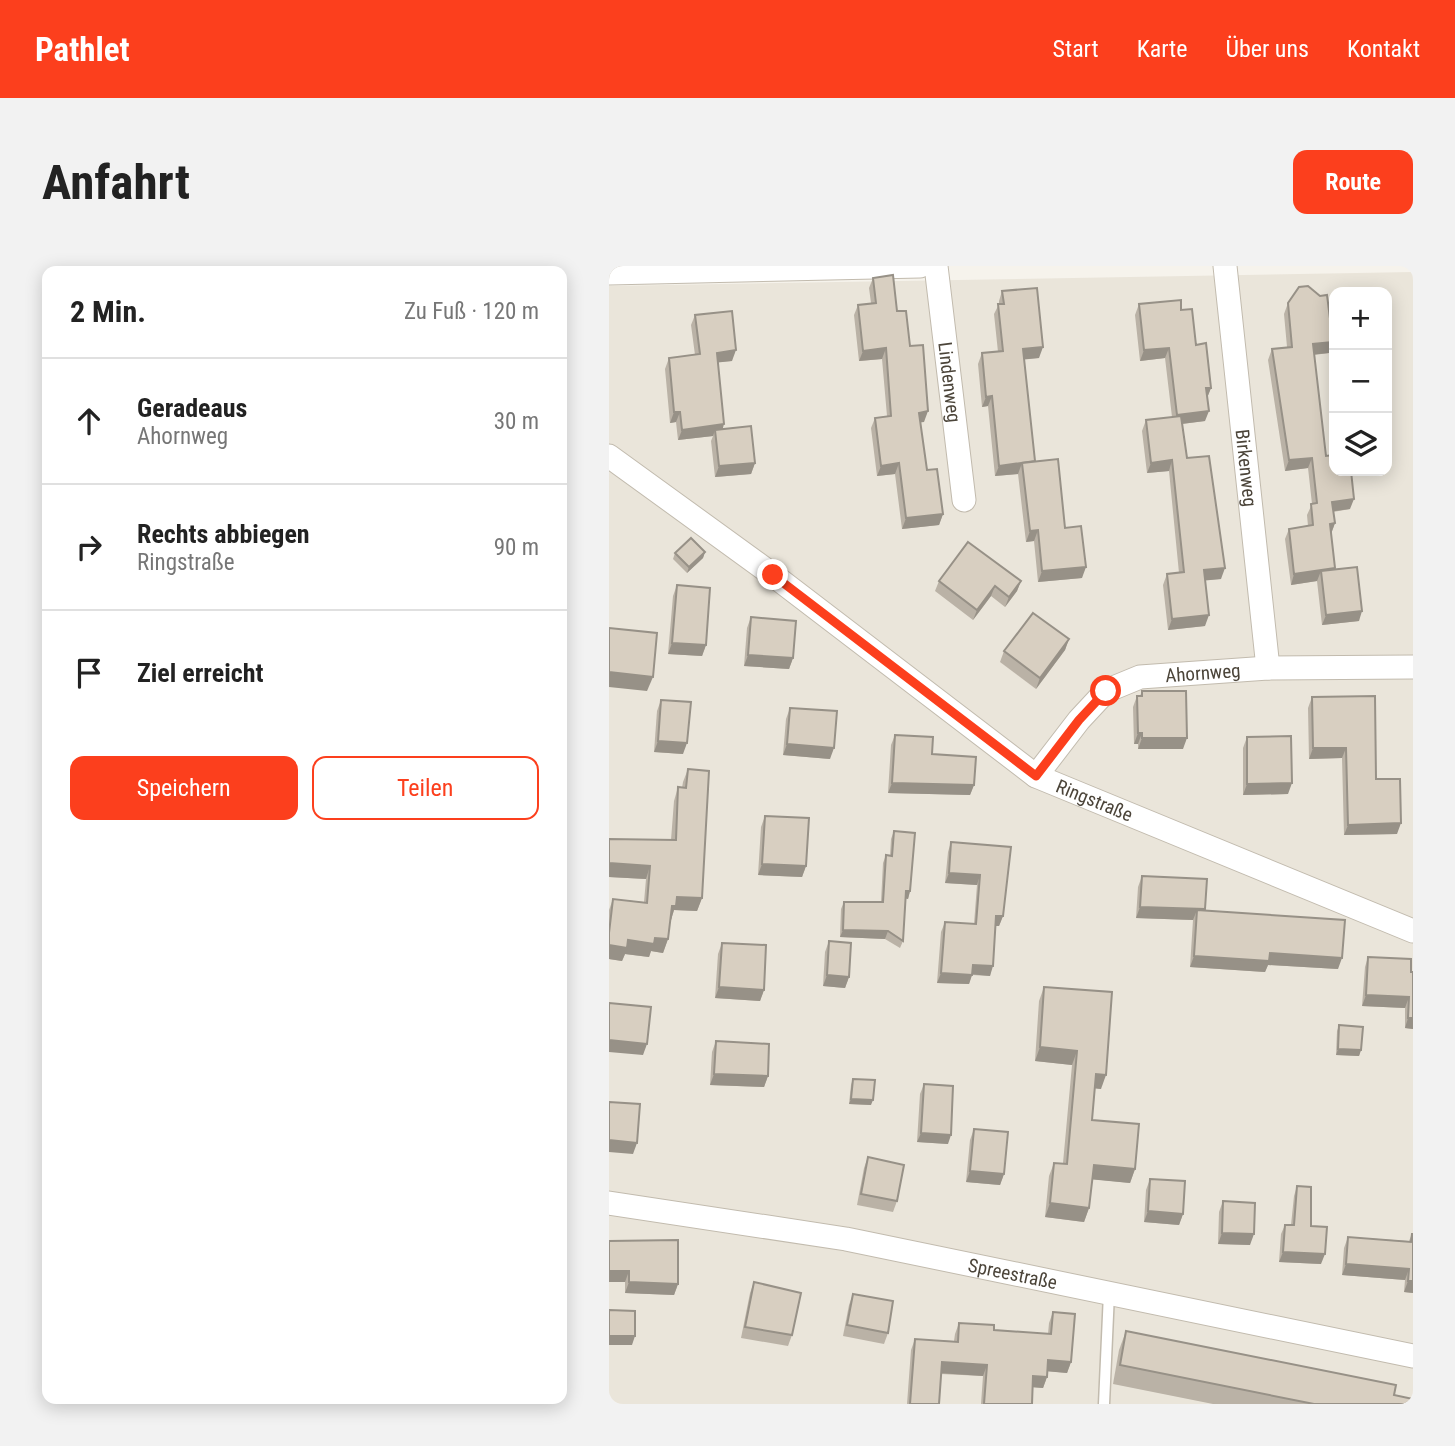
<!DOCTYPE html>
<html lang="de">
<head>
<meta charset="utf-8">
<style>
  body { margin:0; font-family:"Roboto Condensed",sans-serif; background:#f2f2f2; color:#222 }
  .controls { position:absolute; right:21px; top:21px; display:grid; overflow:hidden; border-radius:14px; box-shadow:0 4px 18px #0003 }
  .controls button { width:63px; height:63px; display:grid; place-items:center; padding:0; border:0; border-bottom:2px solid #e0e0e0; background:#fff; color:#222; font:35px sans-serif }
  .stop { position:absolute; width:21px; height:21px; margin:-16px; border:5px solid #fc3f1d; border-radius:50%; background:#fff }
  .stop.end { background:#fc3f1d; border-color:#fff; box-shadow:0 2px 7px #0008 }
  .list { margin:0; padding:0; list-style:none }
  h2 { display:flex; justify-content:space-between; align-items:center; height:91px; margin:0; padding:0 28px; font-size:30px }
  h2 small { font-size:23px; font-weight:400; color:#767676 }
  .list li { display:grid; grid-template-columns:46px 1fr auto; gap:21px; align-items:center; box-sizing:border-box; height:126px; padding:0 28px; border-top:2px solid #e0e0e0 }
  .list b { display:block; font-size:26px; white-space:nowrap }
  .list p { margin:0; font-size:23px; white-space:nowrap; color:#767676 }
  .list em { font-size:23px; font-style:normal; color:#767676 }
  .actions { display:flex; gap:14px; padding:21px 28px }
  .actions a { flex:1; padding:16px 0; border:2px solid #fc3f1d; border-radius:14px; text-align:center; font-size:24px; color:#fc3f1d }
  .actions .main { background:#fc3f1d; color:#fff }
  .icon { flex:none; width:38px; height:38px; fill:none; stroke:currentColor; stroke-width:2; stroke-linecap:round; stroke-linejoin:round }
  .map { position:relative; flex:none; width:804px; height:1138px; overflow:hidden; border-radius:14px }
  header { display:flex; align-items:center; gap:42px; box-sizing:border-box; height:98px; padding:0 35px; background:#fc3f1d; color:#fff }
  header strong { font-size:33px }
  nav { display:flex; gap:38px; margin-inline-start:auto; font-size:24px }
  .intro { display:flex; align-items:center; justify-content:space-between; box-sizing:border-box; height:168px; padding:0 42px }
  h1 { margin:0; font-size:49px }
  .button { padding:18px 32px; border-radius:14px; background:#fc3f1d; color:#fff; font-size:24px; font-weight:700 }
  main { display:flex; gap:42px; padding:0 42px }
  aside { flex:1; background:#fff; border-radius:14px; box-shadow:0 4px 18px #0003 }
  .map>svg:first-child { display:block }
</style>
</head>
<body>
<header>
<strong>Pathlet</strong>
<nav><a>Start</a><a>Karte</a><a>Über uns</a><a>Kontakt</a></nav>
</header>
<div class="intro"><h1>Anfahrt</h1><a class="button">Route</a></div>
<main>
<aside>
<h2>2 Min.<small>Zu Fuß · 120 m</small></h2>
<ul class="list">
<li><svg class="icon" aria-label="ahead" viewBox="0 0 24 24"><path d="M12 20V5M6 11l6-6 6 6"/></svg><div><b>Geradeaus</b><p>Ahornweg</p></div><em>30 m</em></li>
<li><svg class="icon" aria-label="right" viewBox="0 0 24 24"><path d="M7 20v-9h11M14 6l5 5-5 5"/></svg><div><b>Rechts abbiegen</b><p>Ringstraße</p></div><em>90 m</em></li>
<li><svg class="icon" aria-label="arrive" viewBox="0 0 24 24"><path d="M6 21V4h12l-3 4 3 4H6"/></svg><div><b>Ziel erreicht</b></div></li>
</ul>
<div class="actions"><a class="main">Speichern</a><a>Teilen</a></div>
</aside>
<div class="map">
<svg width="804" height="1138" viewBox="0 0 804 1138">
  <rect width="100%" height="100%" fill="#f6f3ec"/>
  <!-- residential -->
  <path fill="#eae5da" fill-rule="evenodd" d="M804 6V1138H0V20ZM725 26H778V205H725Z"/>
  <g fill="none" stroke-linecap="round" stroke-linejoin="round">
    <!-- service casing -->
    <g stroke="#c2bbae" stroke-width="13">
      <polyline id="service" points="495,1138 500,1027"/>
    </g>
    <!-- minor casing -->
    <g stroke="#c2bbae" stroke-width="25">
      <g id="minor">
        <path id="s1" d="M327 0 355 234"/>
        <path id="s2" d="M616 0 659 402"/>
        <polyline points="0,7 311,0"/>
        <path id="s3" d="M0 190 164 309 427 510 804 665"/>
        <path id="s4" d="M427 510 470 454 497 425 531 411 659 402 804 401"/>
        <path id="s5" d="M0 937 237 973 804 1090"/>
      </g>
    </g>
    <!-- service -->
    <use href="#service" stroke="#fff" stroke-width="10"/>
    <!-- minor -->
    <use href="#minor" stroke="#fff" stroke-width="23"/>
  </g>
  <!-- wall -->
  <g fill="#bab2a6">
    <polygon points="264,12 288,45 301,80 315,156 311,156 318,204 334,248 330,259 293,263 286,208 268,210 262,162 266,152 278,150 273,93 250,95 245,49 249,39 262,37 260,22"/>
    <polygon points="393,25 430,92 415,93 426,195 456,262 473,312 429,316 425,275 417,276 409,208 386,210 379,140 373,141 369,98 373,87 389,86 385,48 390,38 390,35"/>
    <polygon points="679,37 724,76 720,87 705,89 717,190 741,243 724,246 726,257 722,268 725,304 750,355 713,359 708,315 682,319 676,273 680,263 699,260 698,249 703,238 699,202 676,205 659,94 663,83 678,81 675,48"/>
    <polygon points="530,38 572,44 587,79 602,122 598,132 596,155 573,158 578,192 612,313 596,314 596,360 559,364 554,319 558,308 570,307 560,205 538,207 533,165 537,154 563,151 556,92 531,95 526,49"/>
    <polygon points="86,49 123,95 109,96 114,163 146,197 142,208 106,211 102,175 104,170 69,174 67,156 61,157 56,103 60,92 86,89 82,59"/>
    <polygon points="96,286 94,292 78,307 64,293 66,287"/>
    <polygon points="330,315 412,315 408,325 396,341 382,330 364,354 326,325"/>
    <polygon points="68,319 97,379 93,390 59,388 64,330"/>
    <polygon points="142,351 184,392 180,403 135,400 138,362"/>
    <polygon points="460,373 456,384 427,423 391,396 395,385"/>
    <polygon points="533,425 574,483 529,483 529,478 525,478 524,441 528,430 531,430"/>
    <polygon points="703,431 767,513 788,568 735,569 733,492 700,493 699,442"/>
    <polygon points="52,434 74,488 45,486 48,445"/>
    <polygon points="181,442 221,493 174,489 177,453"/>
    <polygon points="286,469 323,488 365,519 361,529 279,527 282,479"/>
    <polygon points="638,471 679,528 634,529 634,482"/>
    <polygon points="79,503 93,632 88,645 65,644 62,654 61,654 59,673 54,687 42,685 40,691 16,688 13,695 0,693 0,644 4,633 35,636 37,613 0,611 0,573 62,574 65,535 69,521 73,522 74,516"/>
    <polygon points="156,550 197,600 193,611 149,609 152,561"/>
    <polygon points="285,565 301,625 299,633 297,632 294,675 291,682 276,673 231,671 232,643 235,636 272,636 274,597 277,589 281,590 282,573"/>
    <polygon points="342,576 402,581 394,650 390,660 387,660 381,710 363,709 360,718 328,717 332,666 336,656 365,658 368,619 336,617 339,586"/>
    <polygon points="533,610 596,644 729,703 659,699 656,706 581,701 584,654 527,652 529,621"/>
    <polygon points="220,675 240,711 236,722 214,720 216,686"/>
    <polygon points="113,677 155,724 151,735 106,732 109,688"/>
    <polygon points="759,691 802,706 804,763 796,762 796,742 753,740 756,701"/>
    <polygon points="435,721 492,823 486,822 483,854 526,903 521,917 483,913 480,942 475,956 436,951 440,910 445,897 454,897 463,799 426,795 430,735"/>
    <polygon points="730,759 752,784 750,790 727,789 728,765"/>
    <polygon points="107,775 159,810 155,821 101,819 103,786"/>
    <polygon points="244,813 262,839 240,838 242,819"/>
    <polygon points="315,818 339,878 308,876 311,828"/>
    <polygon points="365,863 395,908 391,919 357,916 361,874"/>
    <polygon points="259,891 288,935 284,946 248,939 255,902"/>
    <polygon points="541,913 574,948 570,959 535,956 537,924"/>
    <polygon points="688,920 702,960 712,998 670,996 672,968 676,959 682,959 685,930"/>
    <polygon points="614,935 641,979 609,978 610,946"/>
    <polygon points="803,968 804,968 804,1027 795,1026 796,1014 733,1009 735,982 739,971 800,975"/>
    <polygon points="0,975 69,1018 65,1029 16,1027 16,1016 0,1016"/>
    <polygon points="145,1016 183,1069 179,1080 132,1072 141,1027"/>
    <polygon points="244,1028 279,1067 275,1078 234,1070 240,1039"/>
    <polygon points="444,1046 462,1096 458,1107 438,1105 438,1111 434,1122 424,1121 423,1138 372,1138 374,1110 332,1108 330,1138 298,1138 302,1084 306,1073 345,1075 346,1068 350,1057 385,1064 439,1068 440,1057"/>
    <polygon points="517,1065 785,1129 804,1138 604,1138 504,1118 510,1084"/>
  </g>
  <!-- shaded-wall -->
  <g fill="#979187">
    <polygon points="724,76 720,87 700,89 704,78"/>
    <polygon points="434,81 430,92 410,94 414,83"/>
    <polygon points="277,82 273,93 250,95 254,85"/>
    <polygon points="560,82 556,92 531,95 535,84"/>
    <polygon points="127,84 123,95 104,97 108,87"/>
    <polygon points="597,122 602,122 598,132"/>
    <polygon points="383,130 379,140 373,141 377,131"/>
    <polygon points="319,145 315,156 306,157 310,147"/>
    <polygon points="600,145 596,155 564,159 568,149"/>
    <polygon points="65,146 71,146 67,156 61,157"/>
    <polygon points="115,158 112,169 106,164 104,170 69,174 73,164"/>
    <polygon points="703,192 699,202 676,205 680,194"/>
    <polygon points="563,194 560,205 538,207 542,197"/>
    <polygon points="146,197 142,208 106,211 110,200"/>
    <polygon points="290,197 286,208 268,210 272,200"/>
    <polygon points="413,197 409,208 386,210 390,200"/>
    <polygon points="745,233 741,243 719,246 723,236"/>
    <polygon points="334,248 330,259 293,263 297,252"/>
    <polygon points="726,257 722,268 721,258"/>
    <polygon points="429,264 425,275 417,276 421,265"/>
    <polygon points="96,286 94,292 78,307 80,301"/>
    <polygon points="477,301 473,312 429,316 433,305"/>
    <polygon points="616,302 612,313 591,315 595,304"/>
    <polygon points="726,302 722,313 712,305 708,315 682,319 685,308"/>
    <polygon points="412,315 408,325 396,341 400,331"/>
    <polygon points="386,320 382,330 364,354 368,344"/>
    <polygon points="753,345 750,355 713,359 717,349"/>
    <polygon points="600,349 596,360 559,364 563,353"/>
    <polygon points="460,373 456,384 427,423 431,412"/>
    <polygon points="63,377 97,379 93,390 59,388"/>
    <polygon points="139,389 184,392 180,403 135,400"/>
    <polygon points="0,406 44,411 38,425 0,421"/>
    <polygon points="529,467 533,467 529,478 525,478"/>
    <polygon points="533,472 578,472 574,483 529,483"/>
    <polygon points="49,475 78,477 74,488 45,486"/>
    <polygon points="178,478 225,482 221,493 174,489"/>
    <polygon points="704,482 737,482 733,492 700,493"/>
    <polygon points="283,517 365,519 361,529 279,527"/>
    <polygon points="683,517 679,528 634,529 638,518"/>
    <polygon points="792,557 788,568 735,569 739,559"/>
    <polygon points="0,597 41,600 37,613 0,611"/>
    <polygon points="153,598 197,600 193,611 149,609"/>
    <polygon points="340,607 371,609 368,619 336,617"/>
    <polygon points="297,625 301,625 299,633 294,632"/>
    <polygon points="68,631 93,632 88,645 65,644 62,654 58,653 63,640"/>
    <polygon points="531,641 596,643 592,654 588,644 584,654 527,652"/>
    <polygon points="387,650 394,650 390,660 384,660"/>
    <polygon points="234,664 279,665 276,673 231,671"/>
    <polygon points="46,672 59,673 54,687 42,685 40,691 16,688 13,695 0,693 0,679 19,674"/>
    <polygon points="661,687 733,692 729,703 659,699 656,706 581,701 585,690"/>
    <polygon points="364,699 384,700 381,710 360,708"/>
    <polygon points="332,707 363,709 360,718 328,717"/>
    <polygon points="218,709 240,711 236,722 214,720"/>
    <polygon points="110,721 155,724 151,735 106,732"/>
    <polygon points="757,729 800,731 796,742 753,740"/>
    <polygon points="799,752 804,752 804,763 796,762"/>
    <polygon points="0,774 38,778 34,789 0,786"/>
    <polygon points="431,781 468,785 463,799 426,795"/>
    <polygon points="729,783 752,784 750,790 727,789"/>
    <polygon points="105,808 159,810 155,821 101,819"/>
    <polygon points="487,808 497,809 492,823 482,822"/>
    <polygon points="242,833 264,834 262,839 240,838"/>
    <polygon points="312,867 342,869 339,878 308,876"/>
    <polygon points="0,874 28,877 24,888 0,886"/>
    <polygon points="485,899 526,903 521,917 479,913"/>
    <polygon points="361,905 395,908 391,919 357,916"/>
    <polygon points="441,937 480,942 475,956 436,951"/>
    <polygon points="539,945 574,948 570,959 535,956"/>
    <polygon points="613,967 645,968 641,979 609,978"/>
    <polygon points="674,986 716,988 712,998 670,996"/>
    <polygon points="737,998 800,1003 796,1014 733,1009"/>
    <polygon points="0,1005 20,1005 16,1016 0,1016"/>
    <polygon points="799,1015 804,1015 804,1027 795,1026"/>
    <polygon points="20,1016 69,1018 65,1029 16,1027"/>
    <polygon points="0,1070 26,1070 23,1079 0,1079"/>
    <polygon points="439,1094 462,1096 458,1107 435,1105"/>
    <polygon points="333,1096 378,1099 374,1110 329,1107"/>
    <polygon points="424,1110 438,1111 434,1122 420,1121"/>
  </g>
  <!-- building -->
  <g fill="#d8cfc1" stroke="#979187" stroke-width="2">
    <polygon points="284,9 288,45 297,45 301,80 314,79 319,145 310,147 318,204 328,203 334,248 297,252 290,197 272,200 266,152 282,150 277,82 254,85 249,39 267,37 264,12"/>
    <polygon points="699,20 711,30 718,29 724,76 704,78 717,190 725,189 725,205 742,205 745,233 723,236 726,257 721,258 726,302 685,308 680,263 704,259 702,238 708,237 703,192 680,194 663,83 683,81 679,37 690,21"/>
    <polygon points="428,22 434,81 414,83 426,195 390,200 383,130 377,131 373,87 394,85 389,38 395,38 393,25"/>
    <polygon points="572,34 572,44 583,43 587,79 597,77 602,122 597,122 600,145 568,149 560,82 535,84 530,38"/>
    <polygon points="123,45 127,84 108,87 115,158 73,164 71,146 65,146 60,92 91,88 86,49"/>
    <polygon points="572,150 578,192 600,190 616,302 595,304 600,349 563,353 558,308 575,306 563,194 542,197 537,154"/>
    <polygon points="142,160 146,197 110,200 106,164"/>
    <polygon points="449,193 456,262 472,260 477,301 433,305 429,264 421,265 413,197"/>
    <polygon points="82,272 96,286 80,301 66,287"/>
    <polygon points="359,276 412,315 400,331 386,320 368,344 330,315"/>
    <polygon points="748,301 753,345 717,349 712,305"/>
    <polygon points="68,319 101,322 97,379 63,377"/>
    <polygon points="424,347 460,373 431,412 395,385"/>
    <polygon points="142,351 187,355 184,392 139,389"/>
    <polygon points="0,362 48,367 44,411 0,406"/>
    <polygon points="533,425 577,425 578,472 533,472 533,467 529,467 528,430 533,430"/>
    <polygon points="766,430 767,513 791,513 792,557 739,559 737,482 704,482 703,431"/>
    <polygon points="52,434 82,436 78,477 49,475"/>
    <polygon points="181,442 228,445 225,482 178,478"/>
    <polygon points="286,469 324,471 323,488 367,491 365,519 283,517"/>
    <polygon points="682,470 683,517 638,518 638,471"/>
    <polygon points="79,503 100,505 93,632 68,631 67,640 63,640 59,673 46,672 45,678 19,674 18,682 0,679 0,667 4,633 38,637 41,600 0,597 0,573 67,574 69,521 77,522"/>
    <polygon points="156,550 200,552 197,600 153,598"/>
    <polygon points="285,565 306,567 301,625 297,625 294,675 279,665 234,664 235,636 274,636 277,589 283,590"/>
    <polygon points="342,576 402,581 394,650 387,650 384,700 364,699 363,709 332,707 336,656 367,658 371,609 340,607"/>
    <polygon points="533,610 598,613 596,643 531,641"/>
    <polygon points="588,644 736,654 733,692 661,687 660,695 585,690"/>
    <polygon points="220,675 242,677 240,711 218,709"/>
    <polygon points="113,677 157,679 155,724 110,721"/>
    <polygon points="759,691 802,693 802,706 804,706 804,752 799,752 800,731 757,729"/>
    <polygon points="435,721 503,726 497,809 487,808 483,854 530,858 526,903 485,899 480,942 441,937 445,897 458,898 468,785 431,781"/>
    <polygon points="0,737 42,741 38,778 0,774"/>
    <polygon points="730,759 754,761 752,784 729,783"/>
    <polygon points="107,775 160,778 159,810 105,808"/>
    <polygon points="244,813 266,814 264,834 242,833"/>
    <polygon points="315,818 344,820 342,869 312,867"/>
    <polygon points="0,836 31,838 28,877 0,874"/>
    <polygon points="365,863 399,866 395,908 361,905"/>
    <polygon points="259,891 295,899 288,935 252,928"/>
    <polygon points="541,913 576,915 574,948 539,945"/>
    <polygon points="688,920 702,921 702,960 718,961 716,988 674,986 676,959 685,959"/>
    <polygon points="614,935 646,937 645,968 613,967"/>
    <polygon points="803,968 804,968 804,1015 799,1015 800,1003 737,998 739,971 802,976"/>
    <polygon points="69,974 69,1018 20,1016 20,1005 0,1005 0,975"/>
    <polygon points="145,1016 192,1027 183,1069 136,1061"/>
    <polygon points="244,1028 284,1035 279,1067 238,1059"/>
    <polygon points="0,1044 26,1045 26,1070 0,1070"/>
    <polygon points="444,1046 466,1048 462,1096 439,1094 438,1111 424,1110 423,1138 375,1138 378,1099 333,1096 330,1138 301,1138 306,1073 349,1076 350,1057 385,1059 385,1064 442,1068"/>
    <polygon points="517,1065 787,1119 785,1129 804,1133 804,1138 705,1138 511,1099"/>
  </g>
  <g fill="none" stroke-linecap="round" stroke-linejoin="round">
    <!-- route -->
    <polyline stroke="#fc3f1d" stroke-width="9" points="164,309 427,510 470,454 497,425"/>
  </g>
  <g text-anchor="middle" stroke-width="6" stroke-linejoin="round" paint-order="stroke">
    <!-- street labels -->
    <g font-size="19" fill="#4b4439" stroke="#fff">
      <text dy="7" stroke="none"><textPath href="#s1" startOffset="117">Lindenweg</textPath></text>
      <text dy="7" stroke="none"><textPath href="#s2" startOffset="203">Birkenweg</textPath></text>
      <text dy="7" stroke="none"><textPath href="#s4" startOffset="210">Ahornweg</textPath></text>
      <text dy="7" stroke="none"><textPath href="#s3" startOffset="597">Ringstraße</textPath></text>
      <text dy="7" stroke="none"><textPath href="#s5" startOffset="410">Spreestraße</textPath></text>
    </g>
  </g>
</svg>
<div class="controls">
<button>+</button>
<button>−</button>
<button><svg class="icon" aria-label="layers" viewBox="0 0 24 24"><path d="M12 4l9 5-9 5-9-5zM3 14l9 5 9-5"/></svg></button>
</div>
<div class="stop" style="left:497px;top:425px"></div>
<div class="stop end" style="left:164px;top:309px"></div>
</div>
</main>
</body>
</html>
